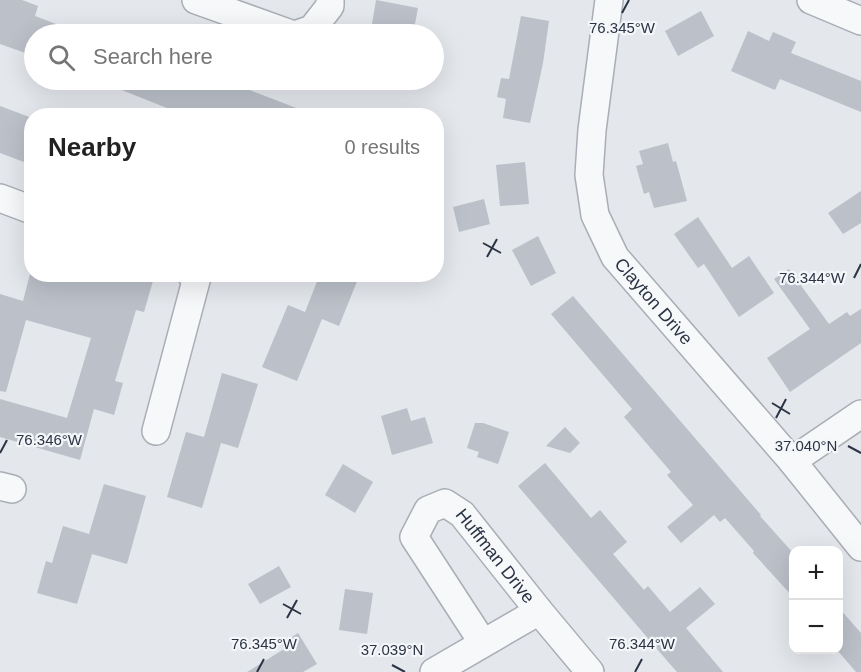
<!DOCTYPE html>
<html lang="en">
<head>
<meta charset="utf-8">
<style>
  body { margin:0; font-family:Arial,sans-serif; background:#f2f2f2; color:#222 }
  .controls { position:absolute; right:18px; bottom:18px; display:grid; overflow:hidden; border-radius:12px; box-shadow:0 6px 24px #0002 }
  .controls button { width:54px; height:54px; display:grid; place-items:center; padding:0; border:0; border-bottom:2px solid #e0e0e0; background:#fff; color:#222; font:30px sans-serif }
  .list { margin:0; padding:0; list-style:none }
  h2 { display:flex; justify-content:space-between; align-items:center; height:78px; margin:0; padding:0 24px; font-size:26px }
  h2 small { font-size:20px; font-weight:400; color:#767676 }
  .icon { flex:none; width:33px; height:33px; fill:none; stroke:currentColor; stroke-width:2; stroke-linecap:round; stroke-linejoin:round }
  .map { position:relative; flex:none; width:861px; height:672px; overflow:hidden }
  .search { position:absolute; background:#fff; box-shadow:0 6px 24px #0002; left:24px; top:24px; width:420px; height:66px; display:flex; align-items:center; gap:15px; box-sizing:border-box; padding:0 21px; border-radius:33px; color:#767676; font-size:22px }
  .panel { position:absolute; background:#fff; box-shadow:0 6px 24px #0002; left:24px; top:108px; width:420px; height:174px; border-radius:24px }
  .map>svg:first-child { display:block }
</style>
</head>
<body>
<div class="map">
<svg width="861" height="672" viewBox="0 0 861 672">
  <rect width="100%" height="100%" fill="#e4e7ec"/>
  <!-- building -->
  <g fill="#bbc0c9">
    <polygon points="0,0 22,0 38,6 35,16 80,33 79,34 34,34 34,56 0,44"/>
    <polygon points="376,0 418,8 413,34 374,34 375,25 372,24"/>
    <polygon points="701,11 714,36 678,56 665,31"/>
    <polygon points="521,16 549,21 543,63 530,123 503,118 506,99 497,97 501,78 509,79"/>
    <polygon points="748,31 769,41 773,32 796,42 791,53 861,81 861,112 780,79 775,90 731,71"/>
    <polygon points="99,80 227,80 248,88 247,89 312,114 311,116 187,116 99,81"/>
    <polygon points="0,106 32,118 32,165 0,153"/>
    <polygon points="668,143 673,162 676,161 687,201 654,208 649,192 644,194 636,166 643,164 639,151"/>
    <polygon points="525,162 529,204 500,206 496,165"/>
    <polygon points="861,191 861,223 843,234 828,213"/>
    <polygon points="484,199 490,224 459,232 453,207"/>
    <polygon points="698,217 732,268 749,256 774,293 739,317 704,264 698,268 674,234"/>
    <polygon points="538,236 556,273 531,286 512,250"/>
    <polygon points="789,269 829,324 847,312 850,316 861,309 861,343 790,392 767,358 810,329 774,279"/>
    <polygon points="30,274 132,274 153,281 144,312 136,310 115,381 123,383 114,415 94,409 80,460 0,437 0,399 67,418 91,338 26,320 6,392 0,391 0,294 23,301"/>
    <polygon points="320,274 360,274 339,326 322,319 297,381 262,367 288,305 305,312"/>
    <polygon points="573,296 761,515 760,516 794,554 794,598 753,553 754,551 725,518 720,522 714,515 681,543 667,527 693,505 667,475 671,472 624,417 632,409 551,314"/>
    <polygon points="222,373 258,384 238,448 221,443 202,508 167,497 186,432 204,437"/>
    <polygon points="407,408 411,421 425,417 433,443 392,455 381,416"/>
    <polygon points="475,423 483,423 509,432 498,464 477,457 479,452 467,448"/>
    <polygon points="565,427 580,443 570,453 546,446"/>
    <polygon points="545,463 591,518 600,510 627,542 613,554 644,590 648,586 670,612 700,587 715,604 686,628 723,672 677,672 669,663 518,486"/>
    <polygon points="343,464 373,482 355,513 325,495"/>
    <polygon points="104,484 146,496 127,564 92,554 77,604 37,593 46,561 52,563 63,526 89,534"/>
    <polygon points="279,566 291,587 260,604 248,584"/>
    <polygon points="345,589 373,593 367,634 339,630"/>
    <polygon points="838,607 861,633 861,672 856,672 838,651"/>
    <polygon points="298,633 317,664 303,672 247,672 284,649 281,644"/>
  </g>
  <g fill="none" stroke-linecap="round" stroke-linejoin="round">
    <!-- minor casing -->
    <g stroke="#a9aeb6" stroke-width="30">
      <g id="minor">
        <polyline points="196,0 291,34"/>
        <path id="s1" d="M609 0 592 130 589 175 595 215 615 257 792 461 861 547"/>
        <polyline points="811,0 861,21"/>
        <polyline points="298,34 312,29 330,6 330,0"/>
        <polyline points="0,198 32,210"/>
        <polyline points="156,431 197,277 191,274"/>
        <polyline points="792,461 861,414"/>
        <polyline points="0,486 12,489"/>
        <path id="s2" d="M483 643 414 537 428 510 445 503 462 514 539 611 590 672"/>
        <polyline points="434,672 539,611"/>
      </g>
    </g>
    <!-- minor -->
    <use href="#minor" stroke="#f7f8fa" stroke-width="27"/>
  </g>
  <!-- ticks -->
  <path fill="none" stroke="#2b3444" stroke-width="2" d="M622 13 629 0M483 243 501 253M487 257 497 239M854 278 861 264M772 403 790 414M776 418 786 399M848 446 861 453M0 453 7 440M283 604 301 614M287 618 297 600M392 665 405 672M257 672 264 659M635 672 642 659"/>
  <g text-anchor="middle" stroke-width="4.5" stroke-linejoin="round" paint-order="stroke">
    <!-- street labels -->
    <g font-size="18" fill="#2b3444" stroke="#f4f6f9">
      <text dy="6" stroke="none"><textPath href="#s1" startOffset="322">Clayton Drive</textPath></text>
      <text dy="6" stroke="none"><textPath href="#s2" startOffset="249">Huffman Drive</textPath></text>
    </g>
  </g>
  <g font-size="15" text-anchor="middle" fill="#2b3444" stroke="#f4f6f9" stroke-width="4.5" stroke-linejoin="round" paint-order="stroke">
    <text x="622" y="33">76.345°W</text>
    <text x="812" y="283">76.344°W</text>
    <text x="49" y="445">76.346°W</text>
    <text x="806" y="451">37.040°N</text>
    <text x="264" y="649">76.345°W</text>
    <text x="642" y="649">76.344°W</text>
    <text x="392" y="655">37.039°N</text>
  </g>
</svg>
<div class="controls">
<button>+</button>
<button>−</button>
</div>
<div class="search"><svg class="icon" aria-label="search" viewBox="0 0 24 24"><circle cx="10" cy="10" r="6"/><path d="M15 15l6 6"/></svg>Search here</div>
<section class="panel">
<h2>Nearby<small>0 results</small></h2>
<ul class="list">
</ul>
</section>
</div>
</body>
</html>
